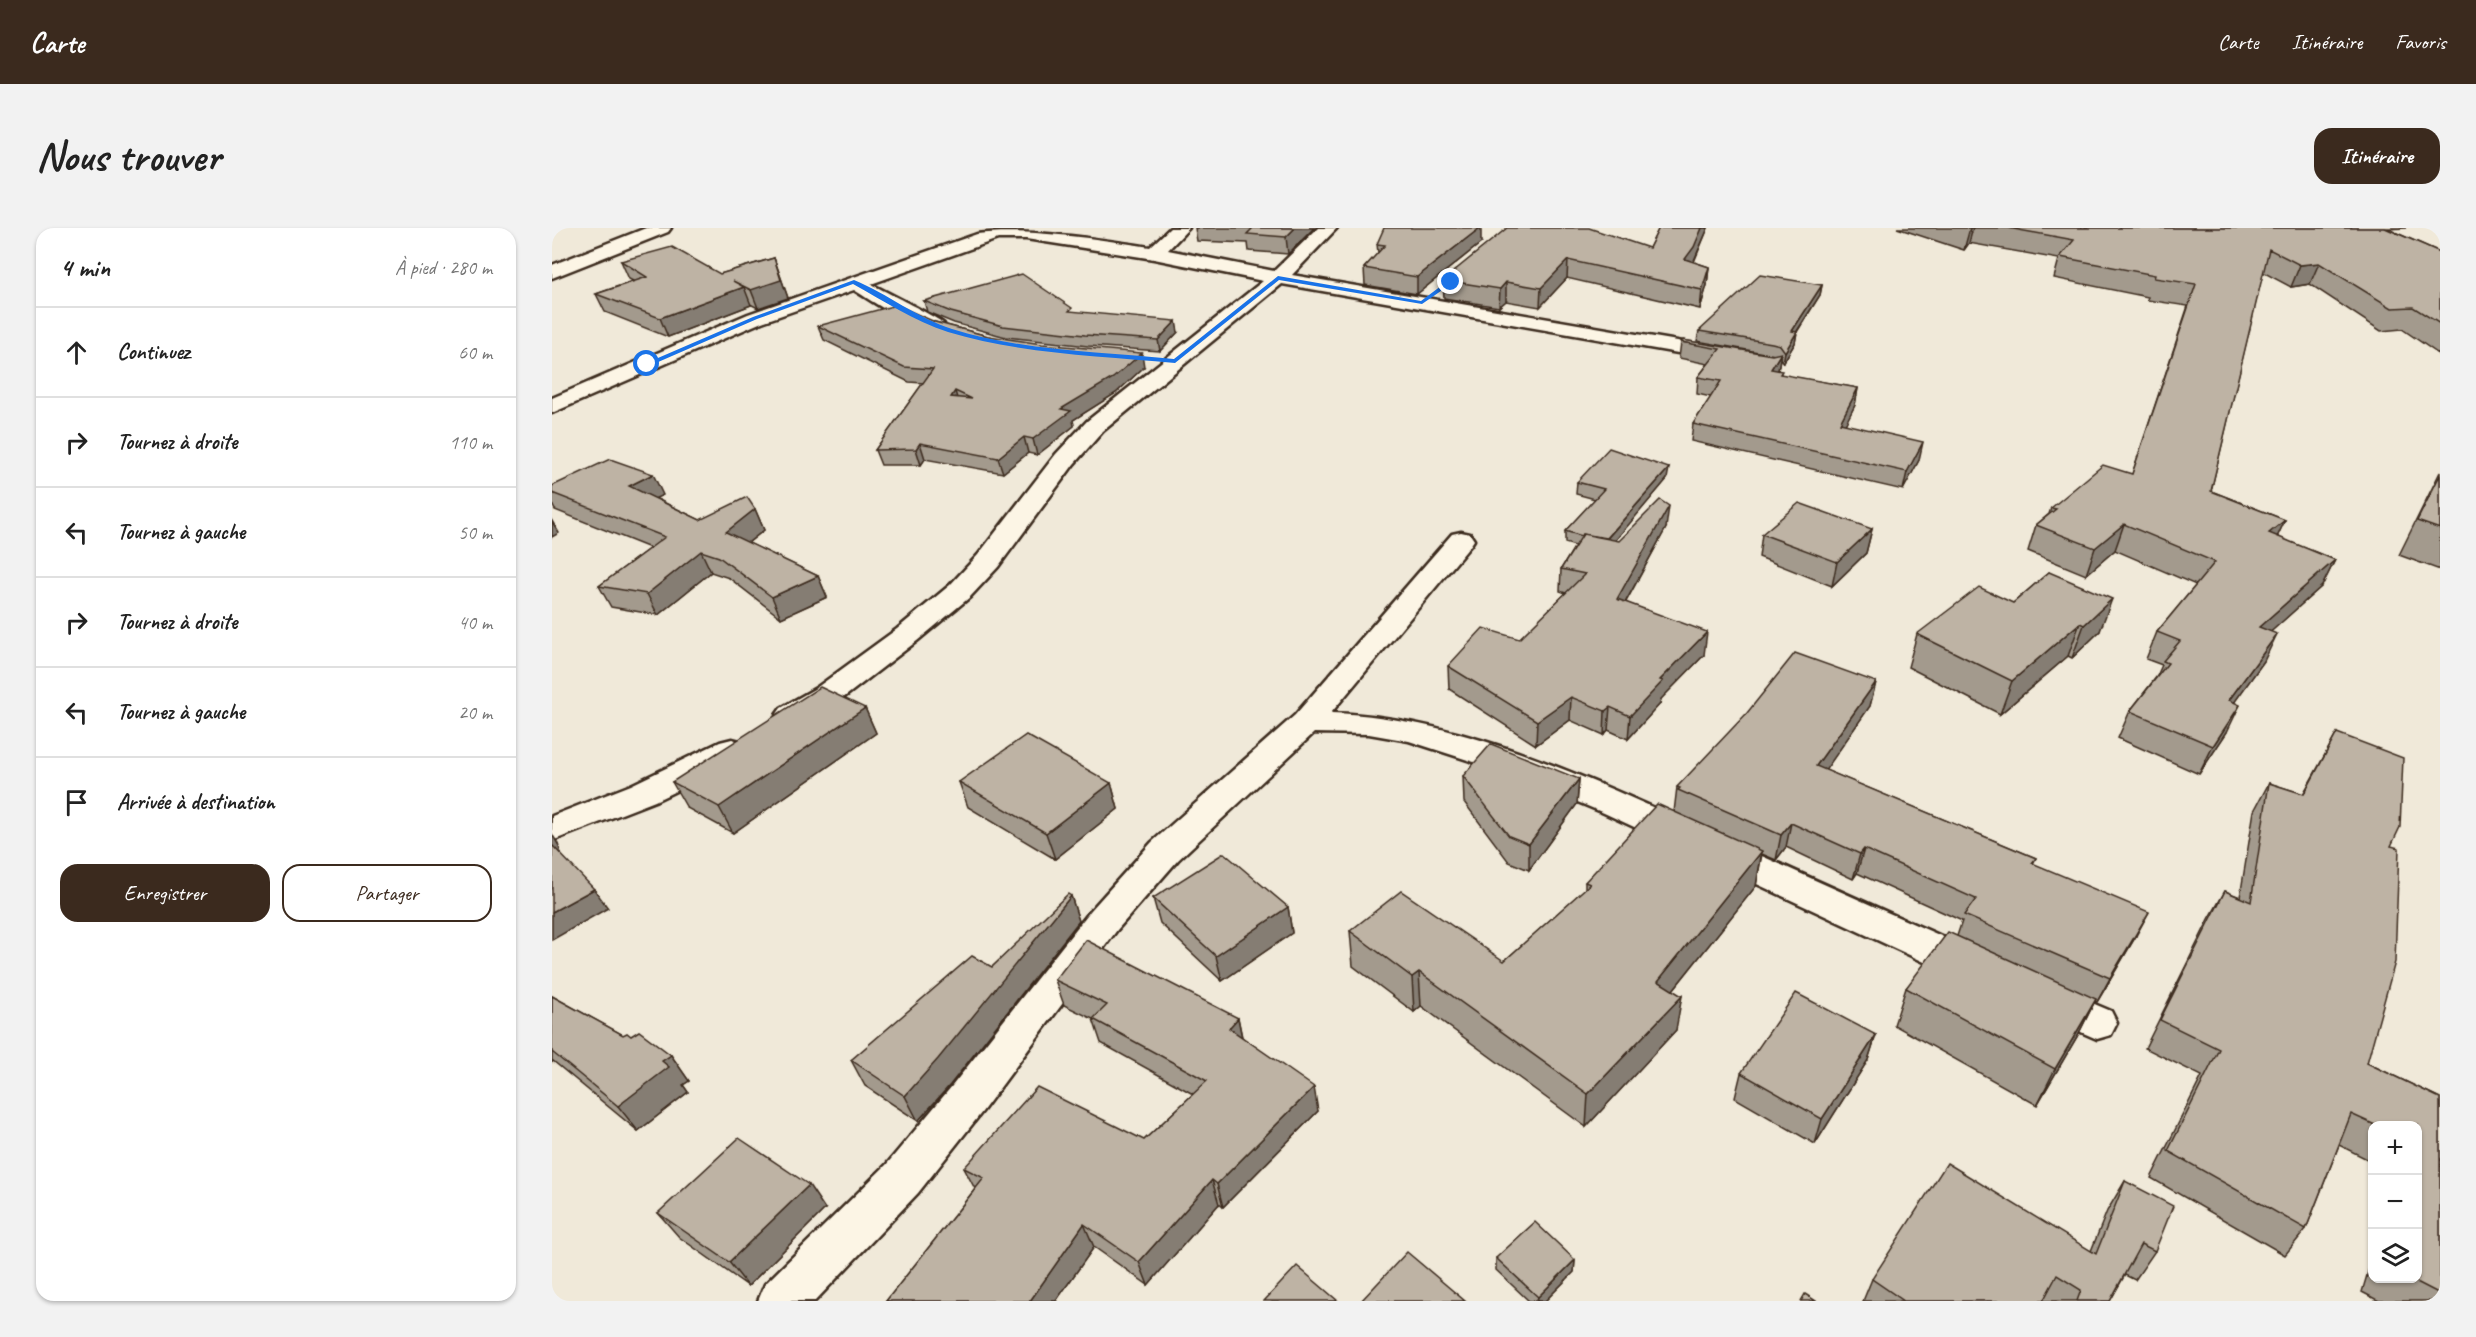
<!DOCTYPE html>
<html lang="fr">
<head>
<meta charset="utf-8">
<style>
  body { margin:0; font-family:Caveat,sans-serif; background:#f2f2f2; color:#222 }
  .controls { position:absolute; right:18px; bottom:18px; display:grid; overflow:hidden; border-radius:12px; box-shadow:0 2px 4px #0004 }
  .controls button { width:54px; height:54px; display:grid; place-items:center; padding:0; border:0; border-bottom:2px solid #e0e0e0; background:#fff; color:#222; font:30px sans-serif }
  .stop { position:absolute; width:18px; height:18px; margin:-14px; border:4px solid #1a73e8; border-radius:50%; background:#fff }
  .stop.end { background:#1a73e8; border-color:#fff; box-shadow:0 2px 6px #0008 }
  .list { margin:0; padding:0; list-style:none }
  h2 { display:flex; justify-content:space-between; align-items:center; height:78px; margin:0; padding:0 24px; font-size:26px }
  h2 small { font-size:20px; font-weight:400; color:#767676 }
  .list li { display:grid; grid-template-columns:39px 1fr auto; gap:18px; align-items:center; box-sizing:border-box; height:90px; padding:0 24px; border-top:2px solid #e0e0e0 }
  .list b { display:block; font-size:22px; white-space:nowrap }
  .list em { font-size:20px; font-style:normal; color:#767676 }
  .actions { display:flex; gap:12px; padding:18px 24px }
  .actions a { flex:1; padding:14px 0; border:2px solid #3b2a1e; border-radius:18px; text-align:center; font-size:21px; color:#3b2a1e }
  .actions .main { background:#3b2a1e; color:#fff }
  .icon { flex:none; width:33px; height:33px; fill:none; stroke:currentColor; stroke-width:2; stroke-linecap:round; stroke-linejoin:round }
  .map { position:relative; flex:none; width:1888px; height:1073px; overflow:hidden; border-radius:18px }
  header { display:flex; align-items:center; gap:36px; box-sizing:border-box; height:84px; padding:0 30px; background:#3b2a1e; color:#fff }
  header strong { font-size:28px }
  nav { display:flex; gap:33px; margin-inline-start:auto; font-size:21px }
  .intro { display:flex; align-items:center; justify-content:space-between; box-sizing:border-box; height:144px; padding:0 36px }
  h1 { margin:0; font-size:42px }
  .button { padding:15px 27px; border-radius:18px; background:#3b2a1e; color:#fff; font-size:21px; font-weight:700 }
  main { display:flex; gap:36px; padding:0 36px }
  aside { flex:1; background:#fff; border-radius:18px; box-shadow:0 2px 4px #0004 }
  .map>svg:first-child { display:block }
</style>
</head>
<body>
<header>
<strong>Carte</strong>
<nav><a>Carte</a><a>Itinéraire</a><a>Favoris</a></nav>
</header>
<div class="intro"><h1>Nous trouver</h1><a class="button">Itinéraire</a></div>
<main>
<aside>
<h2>4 min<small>À pied · 280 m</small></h2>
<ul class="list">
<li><svg class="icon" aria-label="ahead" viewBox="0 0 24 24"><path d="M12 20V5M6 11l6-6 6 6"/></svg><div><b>Continuez</b></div><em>60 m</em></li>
<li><svg class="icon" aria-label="right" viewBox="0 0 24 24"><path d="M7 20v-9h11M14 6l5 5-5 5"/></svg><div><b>Tournez à droite</b></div><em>110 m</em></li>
<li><svg class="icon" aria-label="left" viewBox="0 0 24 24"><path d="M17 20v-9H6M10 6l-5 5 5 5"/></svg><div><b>Tournez à gauche</b></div><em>50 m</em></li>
<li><svg class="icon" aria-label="right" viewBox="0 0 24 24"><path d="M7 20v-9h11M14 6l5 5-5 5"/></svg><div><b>Tournez à droite</b></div><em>40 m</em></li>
<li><svg class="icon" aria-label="left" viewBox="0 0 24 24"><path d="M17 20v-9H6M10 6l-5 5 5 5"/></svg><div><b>Tournez à gauche</b></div><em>20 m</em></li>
<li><svg class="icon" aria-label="arrive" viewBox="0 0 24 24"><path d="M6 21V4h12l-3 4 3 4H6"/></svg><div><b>Arrivée à destination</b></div></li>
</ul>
<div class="actions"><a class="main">Enregistrer</a><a>Partager</a></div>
</aside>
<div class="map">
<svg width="1888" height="1073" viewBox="0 0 1888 1073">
  <rect width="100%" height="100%" fill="#f0e9d9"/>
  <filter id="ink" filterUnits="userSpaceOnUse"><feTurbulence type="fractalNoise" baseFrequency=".0167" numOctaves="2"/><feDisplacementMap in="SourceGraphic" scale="12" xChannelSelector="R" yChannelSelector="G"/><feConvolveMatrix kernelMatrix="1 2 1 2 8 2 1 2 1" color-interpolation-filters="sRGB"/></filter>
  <g filter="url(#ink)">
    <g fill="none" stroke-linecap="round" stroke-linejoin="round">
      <!-- street casing -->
      <g stroke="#3b2a1e" stroke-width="5">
        <g id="street">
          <polygon points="94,0 119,0 116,4 0,50 0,37"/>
          <path d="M618 0H637L616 22 722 43 766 0H785L740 47 1172 121 1180 122 1183 127 1180 132 1172 133 730 56 551 203 522 236 446 339 418 369 365 413 286 474 251 494 240 497 229 494 224 487 229 480 264 460 345 401 398 357 426 327 504 226 535 193 711 53 602 31 474 11H446L319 56C330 62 389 91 392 96L389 100C366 106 322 74 302 62L210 94 0 185V170L196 86 425 6C475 0 546 11 598 19Z"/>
          <path d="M909 304 918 306 922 312 918 318 779 485C908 489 1034 550 1150 601 1245 644 1341 687 1437 729L1442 740 1437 751 1423 755 1409 751 1052 585 956 545 857 513 817 506 762 505 626 632 565 702 430 884 366 965 263 1073H206L213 1056 334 937 400 858 539 682 600 614 743 487 900 306Z"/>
          <polygon points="180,511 192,514 196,522 192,530 103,573 0,613 0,588 79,557 168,514"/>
          <polygon points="1495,756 1559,783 1565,795 1559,807 1545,811 1481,783 1475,772 1481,761"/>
        </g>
      </g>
      <!-- street -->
      <use href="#street" fill="#fcf5e5" fill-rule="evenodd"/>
    </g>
    <!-- wall -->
    <g fill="#a39a8d" stroke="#3b2a1e" stroke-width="1.5">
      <polygon points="643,0 762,0 736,26 697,23 696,15 645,13"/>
      <polygon points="1107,0 1156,0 1142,34 1157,39 1155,57 1148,81 1015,50 988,79 954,73 947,79 892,70 891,52 1097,20"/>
      <polygon points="1345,0 1854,0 1836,1 1888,24 1888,127 1850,101 1829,103 1758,56 1739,59 1711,44 1659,263 1733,292 1725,309 1783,332 1770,358 1719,403 1712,433 1682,474 1675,504 1647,546 1566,510 1578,483 1605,448 1610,437 1594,431 1605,404 1644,357 1563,322 1534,347 1476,323 1484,297 1497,286 1499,280 1580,246 1636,78 1595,72 1596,69 1502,50 1507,31 1417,15 1412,22"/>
      <polygon points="929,15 865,66 813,57 812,40 826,25 825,16"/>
      <polygon points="222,30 236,70 206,80 198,76 199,77 116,109 53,84 44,66 81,53 77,51 69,33 168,46"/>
      <polygon points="1270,57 1268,67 1245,104 1243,115 1231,135 1228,130 1226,143 1230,147 1306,160 1303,177 1293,196 1367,232 1351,262 1139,213 1141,196 1159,169 1145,166 1146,149 1156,136 1127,130 1129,114 1220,127 1223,127 1145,113 1147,103"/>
      <polygon points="372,73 520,84 626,104 608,123 536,118 454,109 402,95 375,84"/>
      <polygon points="383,94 436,108 592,139 564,165 521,192 522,198 485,227 476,225 451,245 373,231 369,237 329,237 323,222 371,155 357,154 272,112 266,98"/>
      <polygon points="1888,244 1888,342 1847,327"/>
      <polygon points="1115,251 1063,312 1067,313 1114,300 1074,374 1152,427 1109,471 1108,476 1076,511 1056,502 1052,507 1018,492 984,517 897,461 896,438 967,411 1014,365 1008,363 1009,341 1023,318 1013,315 1013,303 1043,271 1024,266 1025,254"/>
      <polygon points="0,258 111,267 103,270 148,292 203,281 212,302 196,315 266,348 275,369 229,390 177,350 159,344 106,387 59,379 47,358 98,320 3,282 0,276"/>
      <polygon points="1320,301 1314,325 1280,358 1207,329 1210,306"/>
      <polygon points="1497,344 1548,403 1520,430 1516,428 1448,486 1356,439 1365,406 1461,375"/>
      <polygon points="1324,454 1318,478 1273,542 1484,630 1481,636 1584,708 1545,774 1543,773 1526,807 1485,877 1342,797 1354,760 1405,708 1410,693 1305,645 1301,651 1234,619 1224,632 1210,626 1204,658 1121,762 1124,802 1034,899 869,778 862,784 801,738 798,703 952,733 1033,661 1033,654 1122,584 1125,559"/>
      <polygon points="313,480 324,505 181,605 135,580 120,554"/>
      <polygon points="1785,505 1839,618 1815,835 1888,870 1888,1073 1827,1073 1810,1064 1821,1027 1821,1050 1866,1050 1866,897 1821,897 1821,934 1787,917 1754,1001 1733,1027 1599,950 1650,848 1593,820 1657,691 1673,663 1688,669 1702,583 1717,555 1751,566"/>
      <polygon points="911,548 1027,551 1025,576 977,642 957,634 912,574"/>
      <polygon points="407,554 559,555 566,581 503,631 416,579"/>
      <polygon points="519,668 527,693 398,857 366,893 313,858 299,832 440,739"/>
      <polygon points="601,670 736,679 740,705 670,753 608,695"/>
      <polygon points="503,752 686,790 690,809 766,883 671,979 667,976 596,1057 542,1019 504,1073 334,1073 423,961 412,940 592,912 641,866 549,815 541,791 512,777"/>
      <polygon points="0,768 71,807 79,808 119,827 137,853 131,857 136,864 86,903 1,833 0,835"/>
      <polygon points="1324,807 1316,832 1263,916 1183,870 1189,845"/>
      <polygon points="1573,953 1603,1023 1583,1052 1573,1047 1558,1073 1311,1073 1320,1051 1539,1023 1555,983"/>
      <polygon points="273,981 196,1058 127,1009 106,985"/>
      <polygon points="944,1030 1023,1032 1022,1044 993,1073 977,1073 944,1042"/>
    </g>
    <!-- shaded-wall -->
    <g fill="#857d73" stroke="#3b2a1e" stroke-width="1.5">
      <polygon points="743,0 762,0 736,26 734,9"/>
      <polygon points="928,0 929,0 929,15 865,66 865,49"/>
      <polygon points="1150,0 1156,0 1140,37 1133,31"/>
      <polygon points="1418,0 1421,0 1417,15 1412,22"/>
      <polygon points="222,30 236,70 206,80 199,62"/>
      <polygon points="1016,32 1015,50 988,79 989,60"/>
      <polygon points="1767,35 1758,56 1739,59 1748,37"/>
      <polygon points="1157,39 1155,57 1148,81 1150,62"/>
      <polygon points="954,54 954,73 947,79 948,61"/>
      <polygon points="1270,57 1268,67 1238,114 1240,103"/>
      <polygon points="192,59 199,77 116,109 108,90"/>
      <polygon points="624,93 626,104 608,123 606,112"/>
      <polygon points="1245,104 1243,115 1231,135 1233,124"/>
      <polygon points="590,125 592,139 564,165 521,192 522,198 485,227 481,211 509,181"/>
      <polygon points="1229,125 1226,142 1216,158 1219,141"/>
      <polygon points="1306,160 1303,177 1285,213 1288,195"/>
      <polygon points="403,163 407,178 399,169"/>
      <polygon points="472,209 476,225 451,245 446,230"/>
      <polygon points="1371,214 1367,232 1351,262 1355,244"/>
      <polygon points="368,215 373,231 369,237 364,221"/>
      <polygon points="1117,240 1115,251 1052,326 1052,314"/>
      <polygon points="101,246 111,267 87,278 77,258"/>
      <polygon points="1117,278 1114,300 1063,393 1065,371"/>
      <polygon points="203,281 212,302 183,325 174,304"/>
      <polygon points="1733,292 1721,318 1717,305"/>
      <polygon points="0,293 7,305 0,309"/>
      <polygon points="1572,296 1563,322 1534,347 1543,320"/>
      <polygon points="1320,301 1314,325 1280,358 1285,334"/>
      <polygon points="149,323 159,344 106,387 95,366"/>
      <polygon points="1783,332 1770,358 1694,426 1707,399"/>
      <polygon points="266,348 275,369 229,390 220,369"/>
      <polygon points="1560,371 1548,403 1520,430 1532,397"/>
      <polygon points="1528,395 1516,428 1448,486 1460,453"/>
      <polygon points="1155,404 1152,427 1109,471 1108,476 1076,511 1078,488 1108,452"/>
      <polygon points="1725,406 1712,433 1664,500 1677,472"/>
      <polygon points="1324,454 1318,478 1259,563 1264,538"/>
      <polygon points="1019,469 1018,492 984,517 985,493"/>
      <polygon points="1688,477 1675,504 1647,546 1661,518"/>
      <polygon points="1058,479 1056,502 1052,507 1053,483"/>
      <polygon points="313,480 324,505 181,605 167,579"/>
      <polygon points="1027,551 1025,576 977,642 977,616"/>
      <polygon points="559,555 566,581 503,631 494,605"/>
      <polygon points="1239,595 1234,619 1224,632 1229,607"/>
      <polygon points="0,606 6,616 12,635 0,618"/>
      <polygon points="1312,621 1305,645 1301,651 1308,626"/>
      <polygon points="1210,623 1204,658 1101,787 1106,753"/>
      <polygon points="42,661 56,680 0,712 0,684"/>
      <polygon points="519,668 527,693 398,857 366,893 353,868"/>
      <polygon points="736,679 740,705 670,753 664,728"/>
      <polygon points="1597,684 1584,708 1545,774 1558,750"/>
      <polygon points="867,744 869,778 862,784 860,749"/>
      <polygon points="1130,768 1124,802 1034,899 1036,866"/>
      <polygon points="1544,771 1526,807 1485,877 1503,841"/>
      <polygon points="686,790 691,815 677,800"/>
      <polygon points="1324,807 1316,832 1263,916 1270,891"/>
      <polygon points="119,827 137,853 131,857 136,864 86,903 66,878 110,833"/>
      <polygon points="762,859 766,883 671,979 665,956"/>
      <polygon points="660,952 667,976 596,1057 587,1034"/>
      <polygon points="257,957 273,981 196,1058 177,1034"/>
      <polygon points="532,996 542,1019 504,1073 478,1073"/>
      <polygon points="1023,1032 1022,1044 993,1073 985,1073 986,1069"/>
    </g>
    <!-- building -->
    <g fill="#beb3a4" stroke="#3b2a1e" stroke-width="1.5" fill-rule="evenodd">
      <polygon points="701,0 743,0 734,9 695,6"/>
      <polygon points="832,0 928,0 865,49 812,40 833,17 825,16"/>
      <polygon points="955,0 1037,0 1097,20 1107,0 1150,0 1142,19 1133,31 1157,39 1150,62 1016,32 989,60 954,54 948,61 891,52"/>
      <polygon points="1456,0 1833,0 1888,24 1888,96 1861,79 1840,80 1767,35 1748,37 1717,21 1659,263 1733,292 1717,305 1783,332 1707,399 1725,406 1677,472 1688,477 1661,518 1578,483 1616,435 1611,433 1628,413 1605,404 1663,334 1572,296 1543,320 1484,297 1504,281 1499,280 1551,237 1580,246 1644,56 1602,50 1603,47 1508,29 1522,12"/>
      <polygon points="120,19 168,46 222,30 229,52 199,62 181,53 192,59 108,90 44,66 95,49 69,33"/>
      <polygon points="470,46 520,80 517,83 624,93 606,112 533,107 451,98 399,84 372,73"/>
      <polygon points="1208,47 1270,57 1240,103 1245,104 1233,124 1228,117 1220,115 1147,103"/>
      <path d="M344 77 383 94 436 108 490 116 590 125 561 150 509 181 519 183 481 211 472 209 446 230 368 215 364 221 323 222 381 141 352 139 266 98ZM403 163 420 171 399 169Z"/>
      <polygon points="1131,112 1220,127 1229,125 1219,141 1230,143 1228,146 1306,160 1288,195 1371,214 1355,244 1141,196 1169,153 1146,149 1168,121 1129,114"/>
      <polygon points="1057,220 1117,240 1055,310 1031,306 1030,308 1013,303 1052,261 1025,254"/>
      <polygon points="58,231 101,246 77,258 148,292 195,269 203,281 174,304 266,348 220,369 167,329 149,323 95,366 47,358 113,309 0,265 0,258"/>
      <polygon points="1888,247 1888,301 1865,293"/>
      <polygon points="1108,272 1117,278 1065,371 1155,404 1108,452 1111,453 1078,488 1058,479 1053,483 1019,469 985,493 896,438 931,400 967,411 1033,346 1009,341 1031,306 1067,313"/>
      <polygon points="1247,275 1320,301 1285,334 1210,306"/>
      <polygon points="1497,344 1560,371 1532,397 1528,395 1460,453 1365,406 1427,359 1461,375"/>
      <polygon points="1243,425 1324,454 1264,538 1484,630 1480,635 1597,684 1558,750 1412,687 1424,671 1312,621 1308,626 1239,595 1229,607 1126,562 1128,560 1125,559 1195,485"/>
      <polygon points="268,459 313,480 167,579 120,554"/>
      <polygon points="1785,505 1851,530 1848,599 1839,618 1847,620 1843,734 1815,835 1888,870 1888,1066 1857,1050 1866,1050 1866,897 1823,897 1799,886 1754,1001 1616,923 1667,821 1608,792 1673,663 1699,674 1717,555 1752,566"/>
      <polygon points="474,507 559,555 494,605 407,554"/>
      <polygon points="939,516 1027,551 977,616 957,608 911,548"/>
      <polygon points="1105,576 1210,623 1106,753 1130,768 1036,866 867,744 860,749 798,703 849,663 952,733 1038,656 1033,654"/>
      <polygon points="0,617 42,661 0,684"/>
      <polygon points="672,625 736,679 664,728 601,670"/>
      <polygon points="516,666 519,668 386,831 353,868 299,832 420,728 440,739"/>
      <polygon points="1396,704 1544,771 1503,841 1354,760"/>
      <polygon points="534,712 686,790 677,800 762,859 665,956 660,952 587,1034 532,996 478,1073 334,1073 432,950 412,940 485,859 592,912 655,853 541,791 555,777 503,752"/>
      <polygon points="1244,765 1324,807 1270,891 1189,845"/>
      <polygon points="0,768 71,807 75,805 79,808 87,803 119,827 110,833 117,839 66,878 0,824"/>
      <polygon points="187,910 257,957 177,1034 106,985"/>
      <polygon points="1395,935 1544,1026 1573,953 1621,978 1603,1023 1589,1016 1558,1073 1525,1073 1529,1062 1505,1047 1491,1073 1352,1073 1320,1051"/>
      <polygon points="983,994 1023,1032 986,1069 944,1030"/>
      <polygon points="855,1024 913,1073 809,1073"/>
      <polygon points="745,1038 786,1073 712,1073"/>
      <polygon points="1253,1066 1264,1073 1249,1073"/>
    </g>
  </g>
  <!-- route -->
  <path fill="#1a73e8" d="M726 48 869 73 897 52 902 54 870 76 727 52 623 135C548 128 469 126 396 104 362 93 332 73 301 56L205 91 97 138 92 136 201 89 302 52C336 66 365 90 400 101 471 123 549 124 622 131Z"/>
</svg>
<div class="controls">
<button>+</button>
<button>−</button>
<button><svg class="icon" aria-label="layers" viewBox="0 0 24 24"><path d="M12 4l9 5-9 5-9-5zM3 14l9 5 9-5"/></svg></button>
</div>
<div class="stop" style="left:95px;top:136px"></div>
<div class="stop end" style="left:899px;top:54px"></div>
</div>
</main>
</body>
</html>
